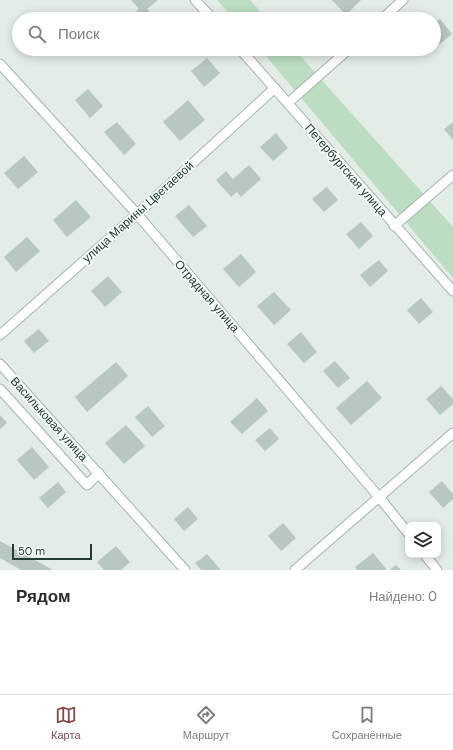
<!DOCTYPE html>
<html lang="ru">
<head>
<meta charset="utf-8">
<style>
  body { margin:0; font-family:"DM Sans",sans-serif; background:#f2f2f3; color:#2b2b33 }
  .controls { position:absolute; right:12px; bottom:12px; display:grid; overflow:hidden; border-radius:8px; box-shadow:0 2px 10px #0003 }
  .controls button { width:36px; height:36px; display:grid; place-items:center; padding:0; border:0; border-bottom:1px solid #e1e1e2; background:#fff; color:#2b2b33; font:20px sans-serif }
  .scale { position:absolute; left:12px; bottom:10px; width:80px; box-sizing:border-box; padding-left:4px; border:2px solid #233d33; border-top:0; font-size:11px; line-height:14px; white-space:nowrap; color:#233d33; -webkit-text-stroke:3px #f3f9f5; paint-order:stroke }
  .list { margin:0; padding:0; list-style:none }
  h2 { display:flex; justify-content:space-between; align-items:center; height:52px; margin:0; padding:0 16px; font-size:17px }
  h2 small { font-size:13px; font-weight:400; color:#7c7c81 }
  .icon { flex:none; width:22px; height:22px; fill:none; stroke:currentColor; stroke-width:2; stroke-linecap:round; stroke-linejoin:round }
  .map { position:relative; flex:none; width:453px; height:570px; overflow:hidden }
  .search { position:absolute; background:#fff; box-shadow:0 2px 10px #0003; left:12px; right:12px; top:12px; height:44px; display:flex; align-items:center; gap:10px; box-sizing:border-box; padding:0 14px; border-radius:22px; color:#7c7c81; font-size:15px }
  .sheet { height:124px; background:#fff }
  nav { display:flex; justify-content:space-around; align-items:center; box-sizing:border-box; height:56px; border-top:1px solid #e1e1e2; background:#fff; font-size:11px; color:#7c7c81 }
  nav a { display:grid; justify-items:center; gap:2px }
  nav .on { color:#834b46 }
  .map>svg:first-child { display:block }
</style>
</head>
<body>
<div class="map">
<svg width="453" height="570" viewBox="0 0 453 570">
  <rect width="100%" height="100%" fill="#e3ece7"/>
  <!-- green -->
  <g fill="#bcddc1">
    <polygon points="217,0 250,0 267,19 234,19"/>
    <polygon points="260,49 294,49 453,227 453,278"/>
  </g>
  <!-- building -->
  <g fill="#b8c7c0">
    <polygon points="131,0 158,0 147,9 154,17 152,19 127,19 139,9"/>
    <polygon points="332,0 361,0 346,15"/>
    <polygon points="440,19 452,34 439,45 434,39 434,24"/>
    <polygon points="207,58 220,73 204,87 191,71"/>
    <polygon points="88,89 103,106 90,118 75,100"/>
    <polygon points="188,100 205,120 180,141 163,122"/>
    <polygon points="117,122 136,144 124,155 104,132"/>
    <polygon points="453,122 453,140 444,129"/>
    <polygon points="276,133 288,148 273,161 260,147"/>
    <polygon points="24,156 38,172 18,189 4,173"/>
    <polygon points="249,165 261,179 241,197 237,192 231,197 216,180 226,171 233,179"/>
    <polygon points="327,187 338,200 324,212 312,199"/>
    <polygon points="76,200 91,217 67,237 53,220"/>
    <polygon points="189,205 207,226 193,237 175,216"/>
    <polygon points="361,222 373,236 359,249 346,234"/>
    <polygon points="27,237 40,251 16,272 4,257"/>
    <polygon points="241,254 256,272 239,287 223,269"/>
    <polygon points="379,260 388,271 370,287 360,275"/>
    <polygon points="108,276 122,292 105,307 91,291"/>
    <polygon points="274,292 291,310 274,325 257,306"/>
    <polygon points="421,298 433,312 419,324 407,310"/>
    <polygon points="39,329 49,341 34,353 24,341"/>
    <polygon points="301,332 317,352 304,363 287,344"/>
    <polygon points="335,361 350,378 338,388 323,371"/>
    <polygon points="116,362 128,376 87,412 75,397"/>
    <polygon points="367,381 382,398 351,425 336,408"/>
    <polygon points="441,386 453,399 453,404 440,415 426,399"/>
    <polygon points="257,398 268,411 242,434 230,422"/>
    <polygon points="148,406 165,426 152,437 135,417"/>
    <polygon points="0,415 7,423 0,429"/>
    <polygon points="126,425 145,446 124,464 105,443"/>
    <polygon points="270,428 279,439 265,451 255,440"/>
    <polygon points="32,447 49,467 34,480 17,460"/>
    <polygon points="442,481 453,494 453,499 443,508 429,492"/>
    <polygon points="58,482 66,492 48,508 39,498"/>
    <polygon points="188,507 198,519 184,531 174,519"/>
    <polygon points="283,523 296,538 281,551 268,536"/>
    <polygon points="0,541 53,570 21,570 0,558"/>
    <polygon points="116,546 130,562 121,570 104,570 97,562"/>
    <polygon points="373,553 387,570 357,570 355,567"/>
    <polygon points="207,554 221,570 201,570 195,563"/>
    <polygon points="396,565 401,570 390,570"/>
  </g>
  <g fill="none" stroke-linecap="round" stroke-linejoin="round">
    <!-- street casing -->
    <g stroke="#a6b4ad" stroke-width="11">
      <g id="street">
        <polyline points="195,0 213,19"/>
        <polyline points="382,19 403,0"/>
        <polyline points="240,49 453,291"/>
        <polyline points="0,64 137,214 379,497 408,533"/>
        <polyline points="288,103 349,49"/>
        <polyline points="394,226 453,175"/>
        <polyline points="0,335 137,214 275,88"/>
        <polyline points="0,364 185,570"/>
        <polyline points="0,389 87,485 99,473"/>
        <polyline points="425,555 437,570"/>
        <polyline points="295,570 453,433"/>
      </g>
    </g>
    <!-- street -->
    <use href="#street" stroke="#fff" stroke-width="9"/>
  </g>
  <g text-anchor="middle" stroke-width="4" stroke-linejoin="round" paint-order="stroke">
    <!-- street labels -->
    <g font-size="12" fill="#233d33" stroke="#f3f9f5">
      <text transform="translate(346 170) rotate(49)" y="4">Петербургская улица</text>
      <text transform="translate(138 212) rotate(-42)" y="4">улица Марины Цветаевой</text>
      <text transform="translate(207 296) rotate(49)" y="4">Отрадная улица</text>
      <text transform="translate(49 419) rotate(48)" y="4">Васильковая улица</text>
    </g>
  </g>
</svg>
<div class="controls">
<button><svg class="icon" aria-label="layers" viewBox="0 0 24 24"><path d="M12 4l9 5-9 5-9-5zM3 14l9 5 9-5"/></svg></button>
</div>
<div class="scale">50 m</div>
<div class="search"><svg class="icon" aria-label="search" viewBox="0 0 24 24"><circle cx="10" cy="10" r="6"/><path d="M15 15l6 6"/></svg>Поиск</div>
</div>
<section class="sheet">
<h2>Рядом<small>Найдено: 0</small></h2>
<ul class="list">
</ul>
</section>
<nav>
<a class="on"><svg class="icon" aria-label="map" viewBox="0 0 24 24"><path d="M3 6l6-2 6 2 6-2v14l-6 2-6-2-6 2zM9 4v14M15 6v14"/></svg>Карта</a>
<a><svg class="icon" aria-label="directions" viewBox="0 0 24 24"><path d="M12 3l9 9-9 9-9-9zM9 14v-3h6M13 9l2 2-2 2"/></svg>Маршрут</a>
<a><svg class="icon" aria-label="saved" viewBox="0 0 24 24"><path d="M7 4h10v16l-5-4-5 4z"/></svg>Сохранённые</a>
</nav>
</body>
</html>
